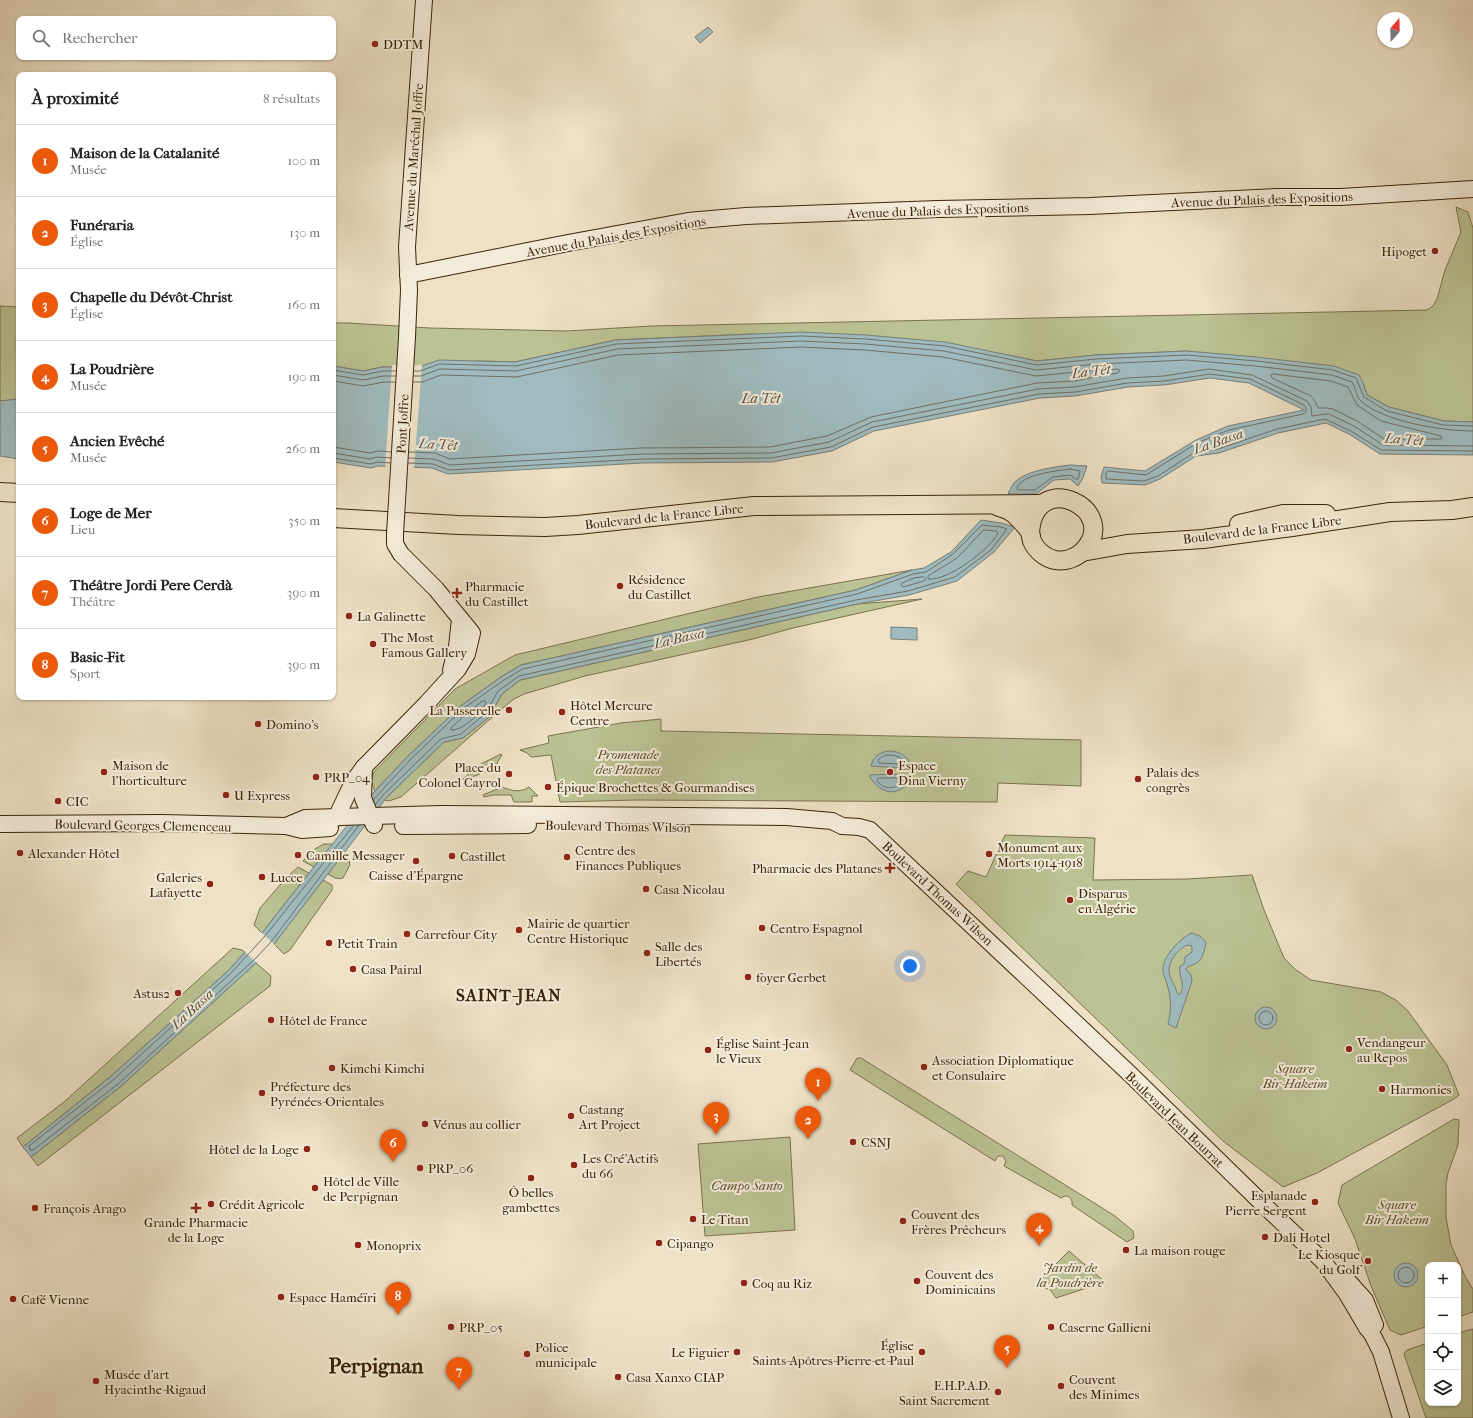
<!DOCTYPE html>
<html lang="fr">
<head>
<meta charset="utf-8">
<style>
  body { margin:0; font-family:"IM FELL French Canon",serif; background:#f2f2f2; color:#222 }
  .controls { position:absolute; right:12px; bottom:12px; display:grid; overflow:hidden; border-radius:8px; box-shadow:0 1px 3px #0004 }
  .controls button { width:36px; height:36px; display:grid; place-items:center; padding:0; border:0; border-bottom:1px solid #e0e0e0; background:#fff; color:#222; font:20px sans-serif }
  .compass { position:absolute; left:1377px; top:12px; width:36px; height:36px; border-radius:50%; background:#fff; box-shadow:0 1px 3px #0004; rotate:20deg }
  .you { position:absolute; left:910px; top:966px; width:14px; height:14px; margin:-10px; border:3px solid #fff; border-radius:50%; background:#1a73e8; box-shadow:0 0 0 6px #1a73e833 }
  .badge { display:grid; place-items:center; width:26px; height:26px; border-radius:50%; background:#ea580c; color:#fff; font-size:13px; font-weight:700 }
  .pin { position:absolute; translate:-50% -33px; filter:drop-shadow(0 1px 2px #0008) }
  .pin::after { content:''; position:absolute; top:21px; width:14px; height:12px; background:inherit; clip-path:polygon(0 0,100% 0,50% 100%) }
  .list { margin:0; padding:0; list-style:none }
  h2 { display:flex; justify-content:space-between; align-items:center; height:52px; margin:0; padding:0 16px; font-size:17px }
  h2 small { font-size:13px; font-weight:400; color:#767676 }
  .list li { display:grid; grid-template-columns:26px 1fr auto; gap:12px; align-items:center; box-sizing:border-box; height:72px; padding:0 16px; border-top:1px solid #e0e0e0 }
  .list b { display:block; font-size:15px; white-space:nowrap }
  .list p { margin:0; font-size:13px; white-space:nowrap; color:#767676 }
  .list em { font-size:13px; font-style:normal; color:#767676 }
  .icon { flex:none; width:22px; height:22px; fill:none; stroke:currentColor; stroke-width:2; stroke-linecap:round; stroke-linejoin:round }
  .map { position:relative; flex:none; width:1473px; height:1418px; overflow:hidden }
  .search { position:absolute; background:#fff; box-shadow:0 1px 3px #0004; left:16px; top:16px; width:320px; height:44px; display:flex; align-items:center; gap:10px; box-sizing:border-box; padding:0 14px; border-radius:8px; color:#767676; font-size:15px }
  .panel { position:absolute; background:#fff; box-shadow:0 1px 3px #0004; left:16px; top:72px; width:320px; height:628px; border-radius:8px }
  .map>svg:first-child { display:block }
</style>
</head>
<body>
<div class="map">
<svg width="1473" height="1418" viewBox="0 0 1473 1418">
  <rect width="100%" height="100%" fill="#eee1c6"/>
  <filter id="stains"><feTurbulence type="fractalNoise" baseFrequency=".005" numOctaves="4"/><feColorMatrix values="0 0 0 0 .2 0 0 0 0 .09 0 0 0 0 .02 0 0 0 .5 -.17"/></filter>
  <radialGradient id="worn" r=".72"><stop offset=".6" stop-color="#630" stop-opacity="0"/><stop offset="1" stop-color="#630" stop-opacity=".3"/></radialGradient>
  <!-- green -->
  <g fill="#bbc293" stroke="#7c734e">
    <polygon points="1456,207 1468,212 1473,228 1473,422 1444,421 1389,407 1367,395 1363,383 1187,351 1096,355 1037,361 1008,355 752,334 616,340 515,362 479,361 419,367 383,367 363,371 333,366 333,323 348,323 430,328 567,331 651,326 1427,310 1433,306 1437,299 1445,270 1461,232"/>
    <polygon points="0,306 19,307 19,399 0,401"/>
    <path d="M912 570 856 590 521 665 501 677 462 705 407 757 375 791C371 784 371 780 374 772L455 689 515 655 758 597Z"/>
    <polygon points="922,599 793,628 753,639 585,676 524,694 514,699 497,713 401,797 389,801 384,800 444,742 463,738 489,717 502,694 520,680 857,604"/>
    <polygon points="661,719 661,731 1081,740 1081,786 998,783 997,802 637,800 560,802 551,755 531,757 527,753 520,750 549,743 548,736 621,723"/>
    <polygon points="501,754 502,755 498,761 496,768 485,772 481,771 480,774 464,780 463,779 479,765"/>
    <path d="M502 787C512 791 520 793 529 787L538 796H532V802H514L511 795H493L484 797 483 795Z"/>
    <polygon points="1005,835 1095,838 1093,880 1187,879 1252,875 1264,910 1284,958 1296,970 1311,980 1381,992 1396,1000 1408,1011 1447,1065 1459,1095 1454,1099 1317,1173 1283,1187 1223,1141 956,884 968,871 986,877"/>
    <polygon points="324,844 333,844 314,867 303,861 313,850"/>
    <path d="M344 852 348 855 350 865 343 878C337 880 333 877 328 874Z"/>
    <polygon points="298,867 309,873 262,933 254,925 260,908 287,877"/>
    <polygon points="323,880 332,885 332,890 290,950 284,954 274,944"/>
    <polygon points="233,948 242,950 245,952 229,970 110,1077 23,1147 17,1138 64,1102"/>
    <polygon points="256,963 271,976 270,986 38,1166 31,1157 120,1087"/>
    <path d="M857 1058H861L1115 1216 1133 1231 1134 1238 1127 1242 1072 1205C1073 1200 1070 1196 1065 1196L1061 1198 1004 1166 1006 1161 1003 1156H998L995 1161 850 1070Z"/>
    <polygon points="1454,1119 1459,1120 1458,1145 1448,1173 1446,1184 1446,1217 1451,1245 1466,1278 1473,1289 1473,1312 1458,1317 1458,1265 1428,1265 1428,1326 1401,1335 1390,1330 1371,1286 1355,1239 1338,1203 1342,1185"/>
    <polygon points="790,1137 795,1230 705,1236 698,1144"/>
    <polygon points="1069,1251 1105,1282 1056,1298 1049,1288 1046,1289 1041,1284 1044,1281 1042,1278"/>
    <polygon points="1473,1329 1473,1418 1426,1418 1404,1354 1407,1350 1428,1343 1428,1403 1458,1403 1458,1333"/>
  </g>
  <!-- water -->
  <g fill="#9fbbbf" stroke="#787f76" fill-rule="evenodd">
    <polygon points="708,27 713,32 700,43 695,37"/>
    <polygon points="801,332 866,335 945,342 1037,361 1096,355 1187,351 1256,357 1334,366 1359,375 1363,383 1367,395 1389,407 1444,421 1473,422 1473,455 1380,454 1349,434 1326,423 1278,433 1219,453 1196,456 1160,479 1145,485 1102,483 1101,477 1104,467 1145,471 1196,440 1228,426 1304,410 1249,383 1210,378 1164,385 1128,387 1075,396 1040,398 874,431 832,451 772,462 642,463 448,474 432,468 378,466 371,468 333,462 333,366 363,371 383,367 419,367 439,360 515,362 616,340"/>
    <polygon points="19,399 19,459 0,456 0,401"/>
    <path d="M1070 465 1087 466 1083 478 1078 486 1070 479 1054 480 1036 494H1008C1010 489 1013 483 1017 480 1030 470 1054 467 1070 465Z"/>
    <polygon points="981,520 1002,523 1015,527 994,552 957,581 909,595 857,604 520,680 502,694 489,717 463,738 444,742 387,797 274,944 256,963 120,1087 31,1157 23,1147 110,1077 229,970 262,933 309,873 375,791 407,757 462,705 501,677 521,665 856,590 912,570 924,568 951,552"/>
    <polygon points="891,627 917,628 917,640 891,639"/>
    <path d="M888 751C899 751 908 755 911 767L899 768 871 766C873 757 879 753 888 751Z"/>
    <path d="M892 774 910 776 911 778C900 798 881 795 870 777V775Z"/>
    <path d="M1191 933C1198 935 1202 936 1206 943 1204 951 1203 960 1195 964 1191 966 1189 965 1186 969L1191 975 1192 981 1176 1028 1168 1024C1172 1009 1171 998 1167 984 1166 979 1163 975 1163 969 1163 956 1180 939 1191 933ZM1188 945 1192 946V952L1185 957C1185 961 1185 965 1180 966 1178 976 1187 986 1179 995L1177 993C1176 986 1170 980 1169 972 1168 961 1178 948 1188 945Z"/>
    <circle cx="1266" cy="1018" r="11"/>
    <circle cx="1406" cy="1275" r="12"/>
  </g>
  <!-- pier -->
  <g fill="#eee1c6">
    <polygon points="422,364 414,469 385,468 392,365 418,365"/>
    <polygon points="261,932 276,946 258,964 244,951"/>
  </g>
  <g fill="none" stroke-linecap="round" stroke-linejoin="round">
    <!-- shore -->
    <g stroke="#6e7064" stroke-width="1">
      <polyline points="333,370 363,375 383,371 396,371"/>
      <polyline points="414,371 420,371 439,364 516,366 616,344 801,336 866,339 945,346 1037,365 1096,359 1187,355 1256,361 1333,370 1356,378 1364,397 1387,411 1443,425 1473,426"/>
      <polygon points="1273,374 1331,381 1348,387 1357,405 1381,421 1441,436 1442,438 1440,439 1384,439 1357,421 1333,409 1327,408 1318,408 1315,401 1311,396 1272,378 1271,375"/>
      <polyline points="333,375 363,380 383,376 396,376"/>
      <path d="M414 376H421L440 369 516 371 617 349 801 341 865 344 944 351 1036 370 1097 364 1187 360 1255 366 1332 375 1352 382C1356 388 1356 397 1361 401 1384 422 1443 431 1473 431"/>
      <polyline points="333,381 363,386 384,382 395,382"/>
      <polygon points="1239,433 1241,434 1240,436 1223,442 1221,441 1222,438"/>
      <polyline points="333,447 370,453 378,451 391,452"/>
      <polyline points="409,452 435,453 450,459 641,448 770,447 827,436 871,417 1037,383 1074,381 1118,373 1120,371 1118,369 1097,370 1036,376 943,357 865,350 801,347 618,355 517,377 441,375 422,382 413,382"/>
      <polyline points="333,453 370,459 377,457 391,458"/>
      <polyline points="333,458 371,464 378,462 390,463"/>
      <polyline points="409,458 434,459 450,465 642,454 771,453 829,442 872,422 1038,389 1074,387 1127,378 1164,376 1209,369 1252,375 1307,401 1311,407 1312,416 1325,414 1329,414 1354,426 1383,445 1473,446"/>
      <polyline points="408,463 433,464 449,470 642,459 771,458 831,447 873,427 1039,394 1075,392 1127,383 1164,381 1210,374 1250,379 1304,405 1306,408 1306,411 1303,414 1229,430 1197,443 1146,475 1108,471 1106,473 1106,479 1144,481 1158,476 1195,452 1218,449 1277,429 1325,419 1351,431 1381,450 1473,451"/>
      <path d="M1070 469 1080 471 1078 479H1076L1070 475 1053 477 1035 490H1018L1017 488C1022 474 1057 471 1070 469Z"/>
      <path d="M984 530 996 531 998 533C989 550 948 581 928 579V576L957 558Z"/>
      <polygon points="924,577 926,579 924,581 903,587 901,585 902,583 914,578"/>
      <path d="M483 701H485L486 703C481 713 462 731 451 730V728L468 712Z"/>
      <path d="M888 755C894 755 902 756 904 763L899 764 879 763 878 760 882 757Z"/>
      <path d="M879 778H900L903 779 904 781C897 789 882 791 877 780Z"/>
      <polyline points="373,800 410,760 464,708 504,680 523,669 857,594 913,574 926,572 953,554 982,525 1001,527 1007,529 991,550 955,577 908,591 856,600 519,676 498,691 485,714 461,734 441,739 384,794 375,805"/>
      <polyline points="353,826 265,936 231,973 113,1080 29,1146 30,1150 33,1150 118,1084 254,960 271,942 359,825"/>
      <circle cx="1266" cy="1018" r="7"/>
      <circle cx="1406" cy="1275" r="8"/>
    </g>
    <!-- secondary casing -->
    <g stroke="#3d2408" stroke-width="18">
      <g id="secondary">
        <polyline points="408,275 568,243 688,221 746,216 938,209 1090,206 1275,197 1341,197 1473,189"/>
        <polyline points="407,337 409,290 407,247 424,0"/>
        <polyline points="451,670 457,647 460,619"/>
        <polyline points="364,767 363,798 374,825"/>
        <polyline points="336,818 353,782 364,767 427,703 458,669 467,654 472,633 436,589 401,554 395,544 395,534"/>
        <polyline points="0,824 162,823 286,826 302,830 330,828"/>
        <polyline points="286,826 305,818 441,814 787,817 832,821 842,826 859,827 870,830 1130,1074 1268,1209 1323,1261 1347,1294 1367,1328 1372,1334 1381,1352 1401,1418"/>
        <polyline points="403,826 528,825"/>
        <polyline points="1348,1281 1365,1300 1375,1325"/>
      </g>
    </g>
    <!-- primary casing -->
    <g stroke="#3d2408" stroke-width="20">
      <g id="primary">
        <polyline points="0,492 19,493"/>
        <path d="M997 506C1001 508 1007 509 1011 512 1017 516 1026 526 1030 532 1031 535 1031 538 1032 541 1036 550 1045 558 1055 560 1065 562 1076 558 1083 551 1123 510 1034 466 1030 533"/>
        <polyline points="333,518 458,525 545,527 578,525 754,506 1042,504"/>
        <polyline points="1239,524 1283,514 1326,514"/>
        <polyline points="1082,552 1127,544 1203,539 1292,527 1390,512 1452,510 1473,507"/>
      </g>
    </g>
    <!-- secondary -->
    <use href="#secondary" stroke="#f4ecda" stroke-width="16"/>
    <!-- primary -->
    <use href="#primary" stroke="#eee1c6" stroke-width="18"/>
    <!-- secondary-bridge casing -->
    <g stroke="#3d2408" stroke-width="18" stroke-linecap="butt">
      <polyline id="secondary-bridge" points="395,534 407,337"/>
    </g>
    <!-- secondary-bridge -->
    <use href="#secondary-bridge" stroke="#f4ecda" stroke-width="16"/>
  </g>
  <!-- markers -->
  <g fill="#8f2418" stroke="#f4ecda" stroke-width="1.5">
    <circle cx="375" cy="44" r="4"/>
    <circle cx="1435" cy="251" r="4"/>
    <circle cx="620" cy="586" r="4"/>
    <path d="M455 587h4v4h4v4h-4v4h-4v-4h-4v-4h4z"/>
    <circle cx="349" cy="616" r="4"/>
    <circle cx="373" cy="644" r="4"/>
    <circle cx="509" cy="710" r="4"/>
    <circle cx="562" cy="712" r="4"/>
    <circle cx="258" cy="724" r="4"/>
    <circle cx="104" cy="772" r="4"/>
    <circle cx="890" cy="772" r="4"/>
    <circle cx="509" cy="774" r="4"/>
    <circle cx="316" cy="777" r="4"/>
    <circle cx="1138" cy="779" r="4"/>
    <circle cx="548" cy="787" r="4"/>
    <circle cx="226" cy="795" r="4"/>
    <circle cx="58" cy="801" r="4"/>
    <circle cx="20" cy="853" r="4"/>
    <circle cx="989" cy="854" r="4"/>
    <circle cx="298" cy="855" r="4"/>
    <circle cx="452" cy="856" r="4"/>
    <circle cx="567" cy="857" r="4"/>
    <circle cx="416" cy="861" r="4"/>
    <path d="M888 862h4v4h4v4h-4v4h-4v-4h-4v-4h4z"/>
    <circle cx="262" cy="877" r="4"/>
    <circle cx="210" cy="884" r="4"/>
    <circle cx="646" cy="889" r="4"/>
    <circle cx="1070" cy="900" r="4"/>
    <circle cx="762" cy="928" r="4"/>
    <circle cx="519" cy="930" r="4"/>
    <circle cx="407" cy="934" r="4"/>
    <circle cx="329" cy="943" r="4"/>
    <circle cx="647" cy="953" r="4"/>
    <circle cx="353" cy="969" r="4"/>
    <circle cx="748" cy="977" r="4"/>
    <circle cx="178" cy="993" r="4"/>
    <circle cx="271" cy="1020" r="4"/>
    <circle cx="1349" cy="1049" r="4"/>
    <circle cx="708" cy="1050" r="4"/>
    <circle cx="924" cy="1067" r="4"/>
    <circle cx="332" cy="1068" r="4"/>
    <circle cx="1382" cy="1089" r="4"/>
    <circle cx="262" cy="1093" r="4"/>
    <circle cx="571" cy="1116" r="4"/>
    <circle cx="425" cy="1124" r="4"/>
    <circle cx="853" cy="1142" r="4"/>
    <circle cx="307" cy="1149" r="4"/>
    <circle cx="574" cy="1165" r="4"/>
    <circle cx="420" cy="1168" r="4"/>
    <circle cx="531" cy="1178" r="4"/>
    <circle cx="315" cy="1188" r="4"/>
    <circle cx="1315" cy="1202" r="4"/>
    <circle cx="211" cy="1204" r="4"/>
    <circle cx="35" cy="1208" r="4"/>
    <path d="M194 1202h4v4h4v4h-4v4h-4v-4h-4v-4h4z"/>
    <circle cx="693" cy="1219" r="4"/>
    <circle cx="903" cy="1221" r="4"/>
    <circle cx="1265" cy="1237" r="4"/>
    <circle cx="659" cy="1243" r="4"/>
    <circle cx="358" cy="1245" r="4"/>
    <circle cx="1126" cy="1250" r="4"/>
    <circle cx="1368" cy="1261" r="4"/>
    <circle cx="917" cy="1281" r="4"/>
    <circle cx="744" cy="1283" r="4"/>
    <circle cx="281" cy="1297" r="4"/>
    <circle cx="13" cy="1299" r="4"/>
    <circle cx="451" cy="1327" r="4"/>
    <circle cx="1051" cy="1327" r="4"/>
    <circle cx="737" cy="1352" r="4"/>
    <circle cx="922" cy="1352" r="4"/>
    <circle cx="527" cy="1354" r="4"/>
    <circle cx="618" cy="1377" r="4"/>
    <circle cx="96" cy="1381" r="4"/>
    <circle cx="1061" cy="1386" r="4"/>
    <circle cx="998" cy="1392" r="4"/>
  </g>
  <g text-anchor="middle" stroke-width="4" stroke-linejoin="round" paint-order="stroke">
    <!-- poi labels -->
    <g font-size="13" fill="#3d2408" stroke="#f4ecda" text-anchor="start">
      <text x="383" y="49">DDTM</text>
      <text x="1427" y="256" text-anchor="end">Hipoget</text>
      <text x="628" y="584">Résidence<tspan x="628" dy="15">du Castillet</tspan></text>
      <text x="465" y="591">Pharmacie<tspan x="465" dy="15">du Castillet</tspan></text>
      <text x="357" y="621">La Galinette</text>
      <text x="381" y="642">The Most<tspan x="381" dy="15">Famous Gallery</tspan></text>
      <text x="570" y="710">Hôtel Mercure<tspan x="570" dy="15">Centre</tspan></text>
      <text x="501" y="715" text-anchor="end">La Passerelle</text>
      <text x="266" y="729">Domino's</text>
      <text x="112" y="770">Maison de<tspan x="112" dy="15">l'horticulture</tspan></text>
      <text x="898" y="770">Espace<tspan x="898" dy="15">Dina Vierny</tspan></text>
      <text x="501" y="772" text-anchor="end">Place du<tspan x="501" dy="15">Colonel Cayrol</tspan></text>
      <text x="1146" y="777">Palais des<tspan x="1146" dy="15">congrès</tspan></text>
      <text x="324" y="782">PRP_04</text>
      <text x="556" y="792">Épique Brochettes &amp; Gourmandises</text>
      <text x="234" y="800">U Express</text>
      <text x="66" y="806">CIC</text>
      <text x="997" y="852">Monument aux<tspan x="997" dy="15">Morts 1914-1918</tspan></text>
      <text x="575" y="855">Centre des<tspan x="575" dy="15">Finances Publiques</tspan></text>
      <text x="28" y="858">Alexander Hôtel</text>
      <text x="306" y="860">Camille Messager</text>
      <text x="460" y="861">Castillet</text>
      <text x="882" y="873" text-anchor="end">Pharmacie des Platanes</text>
      <text x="416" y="880" text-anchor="middle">Caisse d'Épargne</text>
      <text x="202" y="882" text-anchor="end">Galeries<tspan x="202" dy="15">Lafayette</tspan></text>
      <text x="270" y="882">Lucce</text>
      <text x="654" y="894">Casa Nicolau</text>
      <text x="1078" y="898">Disparus<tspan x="1078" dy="15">en Algérie</tspan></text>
      <text x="527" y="928">Mairie de quartier<tspan x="527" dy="15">Centre Historique</tspan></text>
      <text x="770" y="933">Centro Espagnol</text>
      <text x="415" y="939">Carrefour City</text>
      <text x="337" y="948">Petit Train</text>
      <text x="655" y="951">Salle des<tspan x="655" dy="15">Libertés</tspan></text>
      <text x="361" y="974">Casa Pairal</text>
      <text x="756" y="982">foyer Gerbet</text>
      <text x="170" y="998" text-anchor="end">Astus2</text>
      <text x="279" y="1025">Hôtel de France</text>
      <text x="1357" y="1047">Vendangeur<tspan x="1357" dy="15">au Repos</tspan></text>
      <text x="716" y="1048">Église Saint-Jean<tspan x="716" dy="15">le Vieux</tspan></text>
      <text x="932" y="1065">Association Diplomatique<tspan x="932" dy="15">et Consulaire</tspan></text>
      <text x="340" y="1073">Kimchi Kimchi</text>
      <text x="270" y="1091">Préfecture des<tspan x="270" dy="15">Pyrénées-Orientales</tspan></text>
      <text x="1390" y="1094">Harmonies</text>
      <text x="579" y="1114">Castang<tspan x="579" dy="15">Art Project</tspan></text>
      <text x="433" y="1129">Vénus au collier</text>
      <text x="861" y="1147">CSNJ</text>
      <text x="299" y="1154" text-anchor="end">Hôtel de la Loge</text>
      <text x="582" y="1163">Les Cré'Actifs<tspan x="582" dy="15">du 66</tspan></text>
      <text x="428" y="1173">PRP_06</text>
      <text x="323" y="1186">Hôtel de Ville<tspan x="323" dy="15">de Perpignan</tspan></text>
      <text x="531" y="1197" text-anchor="middle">Ô belles<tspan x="531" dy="15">gambettes</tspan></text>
      <text x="1307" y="1200" text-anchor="end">Esplanade<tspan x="1307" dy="15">Pierre Sergent</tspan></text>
      <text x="219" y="1209">Crédit Agricole</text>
      <text x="43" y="1213">François Arago</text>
      <text x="911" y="1219">Couvent des<tspan x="911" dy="15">Frères Prêcheurs</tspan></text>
      <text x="701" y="1224">Le Titan</text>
      <text x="196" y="1227" text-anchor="middle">Grande Pharmacie<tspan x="196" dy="15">de la Loge</tspan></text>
      <text x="1273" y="1242">Dali Hotel</text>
      <text x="667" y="1248">Cipango</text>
      <text x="366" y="1250">Monoprix</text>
      <text x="1134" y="1255">La maison rouge</text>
      <text x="1360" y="1259" text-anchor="end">Le Kiosque<tspan x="1360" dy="15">du Golf</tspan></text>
      <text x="925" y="1279">Couvent des<tspan x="925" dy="15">Dominicains</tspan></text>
      <text x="752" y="1288">Coq au Riz</text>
      <text x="289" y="1302">Espace Haméïri</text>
      <text x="21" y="1304">Café Vienne</text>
      <text x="459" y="1332">PRP_05</text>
      <text x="1059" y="1332">Caserne Gallieni</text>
      <text x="914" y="1350" text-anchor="end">Église<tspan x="914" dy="15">Saints-Apôtres-Pierre-et-Paul</tspan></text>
      <text x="535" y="1352">Police<tspan x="535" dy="15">municipale</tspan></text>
      <text x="729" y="1357" text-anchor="end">Le Figuier</text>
      <text x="104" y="1379">Musée d'art<tspan x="104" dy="15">Hyacinthe-Rigaud</tspan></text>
      <text x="626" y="1382">Casa Xanxo CIAP</text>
      <text x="1069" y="1384">Couvent<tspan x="1069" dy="15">des Minimes</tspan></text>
      <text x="990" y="1390" text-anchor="end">E.H.P.A.D.<tspan x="990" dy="15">Saint Sacrement</tspan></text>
    </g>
    <!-- street labels -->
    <g font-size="13" fill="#3d2408" stroke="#f4ecda">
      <text transform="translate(413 157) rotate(-86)" y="5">Avenue du Maréchal Joffre</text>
      <text transform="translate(1262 199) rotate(-2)" y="5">Avenue du Palais des Expositions</text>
      <text transform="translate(938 210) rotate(-2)" y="5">Avenue du Palais des Expositions</text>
      <text transform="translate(616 236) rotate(-10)" y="5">Avenue du Palais des Expositions</text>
      <text transform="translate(402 424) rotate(-87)" y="5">Pont Joffre</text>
      <text transform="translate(664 516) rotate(-6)" y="5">Boulevard de la France Libre</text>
      <text transform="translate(1262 529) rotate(-7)" y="5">Boulevard de la France Libre</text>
      <text transform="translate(143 825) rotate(1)" y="5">Boulevard Georges Clemenceau</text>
      <text transform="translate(618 826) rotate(1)" y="5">Boulevard Thomas Wilson</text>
      <text transform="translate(938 893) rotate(43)" y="5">Boulevard Thomas Wilson</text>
      <text transform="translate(1175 1119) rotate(44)" y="5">Boulevard Jean Bourrat</text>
    </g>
    <!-- park labels -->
    <g font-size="13" font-style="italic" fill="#5c4c2b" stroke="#f4ecda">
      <text x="628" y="759">Promenade<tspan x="628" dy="15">des Platanes</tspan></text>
      <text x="1295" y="1073">Square<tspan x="1295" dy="15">Bir-Hakeim</tspan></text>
      <text x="747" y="1190">Campo Santo</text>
      <text x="1397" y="1209">Square<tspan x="1397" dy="15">Bir Hakeim</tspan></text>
      <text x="1070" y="1272">Jardin de<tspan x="1070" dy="15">la Poudrière</tspan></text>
    </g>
    <!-- water labels -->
    <g font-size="14" font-style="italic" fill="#5a513f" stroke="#f4ecda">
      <text transform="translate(1091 371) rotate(-7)" y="5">La Têt</text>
      <text x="761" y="403">La Têt</text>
      <text transform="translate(1404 439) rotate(4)" y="5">La Têt</text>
      <text transform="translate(1218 441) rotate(-19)" y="5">La Bassa</text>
      <text transform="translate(438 444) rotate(3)" y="5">La Têt</text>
      <text transform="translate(679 638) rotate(-13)" y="5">La Bassa</text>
      <text transform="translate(192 1009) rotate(-43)" y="5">La Bassa</text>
    </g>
    <!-- district labels -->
    <g font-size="17" font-weight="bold" letter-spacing="1" fill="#3d2408" stroke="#f4ecda">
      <text x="509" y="1001">SAINT-JEAN</text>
    </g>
    <!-- town labels -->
    <g font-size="21" font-weight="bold" fill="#3d2408" stroke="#f4ecda">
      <text x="376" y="1373">Perpignan</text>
    </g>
  </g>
  <rect width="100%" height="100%" filter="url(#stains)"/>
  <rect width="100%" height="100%" fill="url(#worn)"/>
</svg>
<div class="controls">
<button>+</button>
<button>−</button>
<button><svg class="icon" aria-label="locate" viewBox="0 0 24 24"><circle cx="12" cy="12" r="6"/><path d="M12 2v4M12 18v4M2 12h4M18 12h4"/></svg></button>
<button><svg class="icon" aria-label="layers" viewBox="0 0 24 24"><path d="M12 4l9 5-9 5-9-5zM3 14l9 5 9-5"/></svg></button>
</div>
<svg class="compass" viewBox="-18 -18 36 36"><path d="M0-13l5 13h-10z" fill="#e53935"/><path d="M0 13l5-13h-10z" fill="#767676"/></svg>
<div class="you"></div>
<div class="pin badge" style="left:818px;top:1101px">1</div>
<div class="pin badge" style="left:808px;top:1139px">2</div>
<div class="pin badge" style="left:716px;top:1135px">3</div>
<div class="pin badge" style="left:1039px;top:1246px">4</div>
<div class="pin badge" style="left:1007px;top:1368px">5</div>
<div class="pin badge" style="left:393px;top:1162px">6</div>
<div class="pin badge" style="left:459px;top:1390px">7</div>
<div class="pin badge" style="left:398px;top:1315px">8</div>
<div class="search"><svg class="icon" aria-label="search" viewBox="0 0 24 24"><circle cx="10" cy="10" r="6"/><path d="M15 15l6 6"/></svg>Rechercher</div>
<section class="panel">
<h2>À proximité<small>8 résultats</small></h2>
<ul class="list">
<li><span class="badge">1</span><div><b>Maison de la Catalanité</b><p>Musée</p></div><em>100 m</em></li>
<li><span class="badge">2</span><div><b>Funéraria</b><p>Église</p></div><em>130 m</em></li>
<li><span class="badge">3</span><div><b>Chapelle du Dévôt-Christ</b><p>Église</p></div><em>160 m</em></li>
<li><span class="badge">4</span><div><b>La Poudrière</b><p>Musée</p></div><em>190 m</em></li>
<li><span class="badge">5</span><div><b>Ancien Evêché</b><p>Musée</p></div><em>260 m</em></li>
<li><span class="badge">6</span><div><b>Loge de Mer</b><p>Lieu</p></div><em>350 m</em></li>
<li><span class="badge">7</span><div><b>Théâtre Jordi Pere Cerdà</b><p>Théâtre</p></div><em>390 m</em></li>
<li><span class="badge">8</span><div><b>Basic-Fit</b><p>Sport</p></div><em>390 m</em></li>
</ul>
</section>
</div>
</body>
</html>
